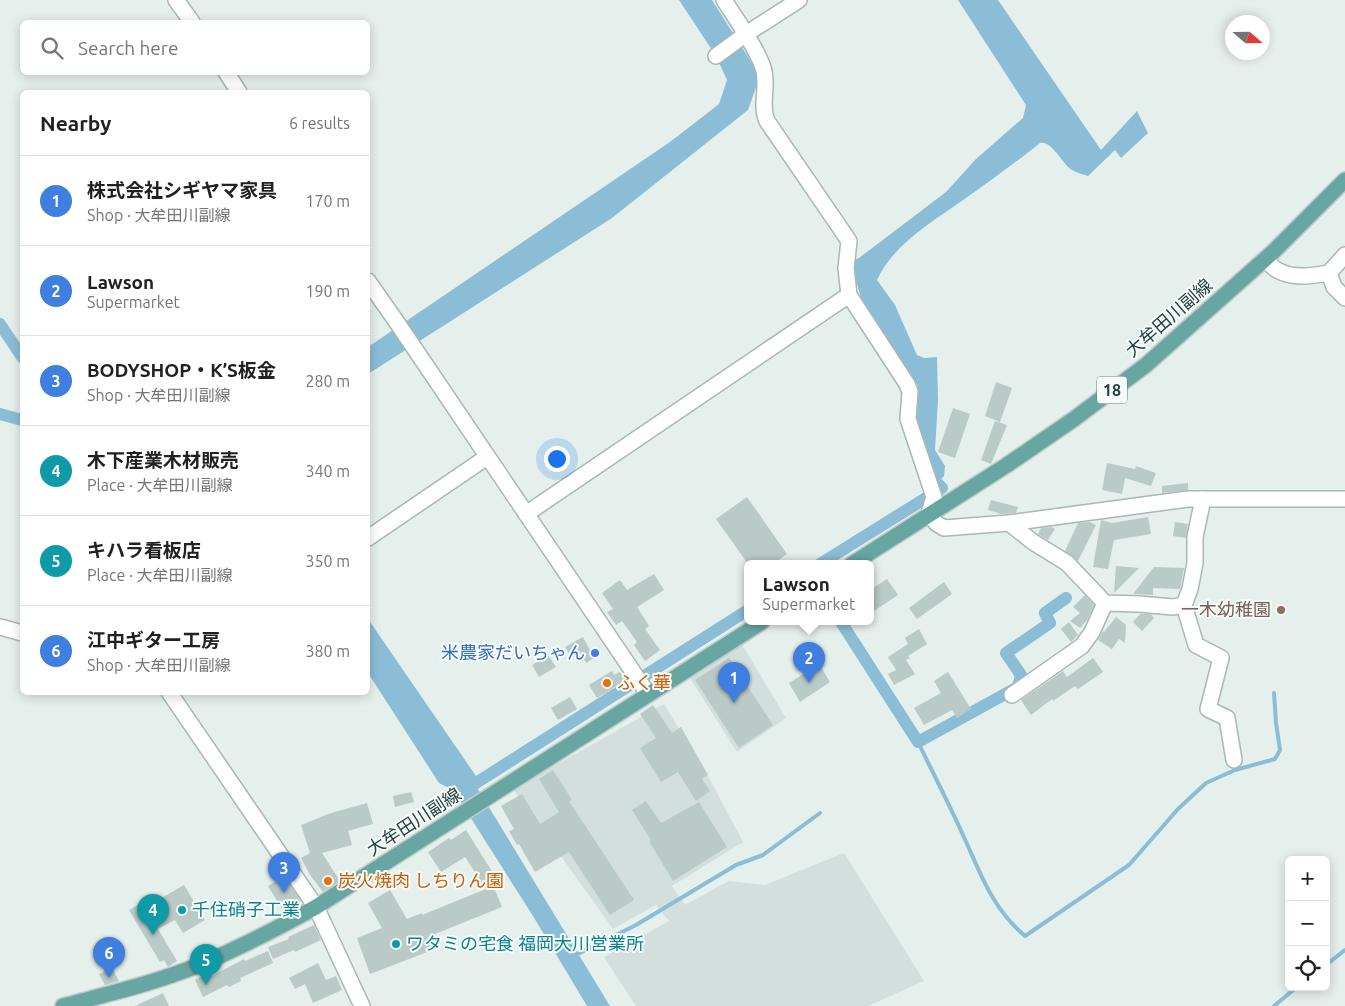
<!DOCTYPE html>
<html lang="en">
<head>
<meta charset="utf-8">
<style>
  body { margin:0; font-family:Ubuntu,"Noto Sans JP",sans-serif; background:#f6f6f6; color:#202124 }
  .controls { position:absolute; right:15px; bottom:15px; display:grid; overflow:hidden; border-radius:8px; box-shadow:0 2px 12px #0003 }
  .controls button { width:45px; height:45px; display:grid; place-items:center; padding:0; border:0; border-bottom:1px solid #e0e0e0; background:#fff; color:#202124; font:25px sans-serif }
  .compass { position:absolute; left:1225px; top:15px; width:45px; height:45px; border-radius:50%; background:#fff; box-shadow:0 2px 12px #0003; rotate:110deg }
  .you { position:absolute; left:556px; top:458px; width:18px; height:18px; margin:-12px; border:4px solid #fff; border-radius:50%; background:#1a73e8; box-shadow:0 0 0 8px #1a73e833 }
  .badge { display:grid; place-items:center; width:32px; height:32px; border-radius:50%; background:#b45309; color:#fff; font-size:16px; font-weight:700 }
  .pin { position:absolute; translate:-50% -41px; filter:drop-shadow(0 1px 2px #0008) }
  .pin::after { content:''; position:absolute; top:26px; width:18px; height:15px; background:inherit; clip-path:polygon(0 0,100% 0,50% 100%) }
  .popup { position:absolute; left:744px; top:560px; width:130px; height:65px; box-sizing:border-box; display:grid; place-content:center; border-radius:8px; background:#fff; filter:drop-shadow(0 1px 4px #0005); font-size:16px; white-space:nowrap; color:#757577 }
  .popup b { font-size:19px; color:#202124 }
  .popup::after { content:''; position:absolute; left:50%; top:100%; margin-left:-10px; border:10px solid transparent; border-top-color:#fff }
  .list { margin:0; padding:0; list-style:none }
  h2 { display:flex; justify-content:space-between; align-items:center; height:65px; margin:0; padding:0 20px; font-size:21px }
  h2 small { font-size:16px; font-weight:400; color:#757577 }
  .list li { display:grid; grid-template-columns:32px 1fr auto; gap:15px; align-items:center; box-sizing:border-box; height:90px; padding:0 20px; border-top:1px solid #e0e0e0 }
  .list b { display:block; font-size:19px; white-space:nowrap }
  .list p { margin:0; font-size:16px; white-space:nowrap; color:#757577 }
  .list em { font-size:16px; font-style:normal; color:#757577 }
  .icon { flex:none; width:28px; height:28px; fill:none; stroke:currentColor; stroke-width:2; stroke-linecap:round; stroke-linejoin:round }
  .map { position:relative; flex:none; width:1345px; height:1006px; overflow:hidden }
  .search { position:absolute; background:#fff; box-shadow:0 2px 12px #0003; left:20px; top:20px; width:350px; height:55px; display:flex; align-items:center; gap:12px; box-sizing:border-box; padding:0 18px; border-radius:8px; color:#757577; font-size:19px }
  .panel { position:absolute; background:#fff; box-shadow:0 2px 12px #0003; left:20px; top:90px; width:350px; height:605px; border-radius:8px }
  .map>svg:first-child { display:block }
</style>
</head>
<body>
<div class="map">
<svg width="1345" height="1006" viewBox="0 0 1345 1006">
  <rect width="100%" height="100%" fill="#e5efec"/>
  <!-- built -->
  <g fill="#d3dfdc">
    <polygon points="741,643 786,718 737,752 690,678"/>
    <polygon points="664,704 709,778 743,842 672,886 685,905 729,881 765,885 844,853 924,981 868,1006 636,1006 604,957 669,921 656,905 613,929 513,789"/>
  </g>
  <!-- water -->
  <g fill="#8cbdd6">
    <polygon points="679,0 712,0 760,76 748,110 612,218 368,374 368,347 670,142 719,104 727,80 716,56"/>
    <path d="M958 0H998L1101 150 1137 111 1148 133 1121 158 1115 150 1088 176C1083 174 1077 173 1072 170 1062 164 1052 140 1040 143 1016 162 992 180 966 198 934 221 894 243 877 280L895 305 917 355 924 358 937 357 938 400 935 450 945 466 944 476 934 487 913 423 918 386 863 304 856 281 854 260 859 258 946 192 976 159 1023 118 1026 105Z"/>
    <polygon points="368,619 476,776 479,783 476,786 610,1006 587,1006 533,916 453,790 439,783 368,673"/>
  </g>
  <g fill="none" stroke-linecap="round" stroke-linejoin="round">
    <!-- stream -->
    <g stroke="#8cbdd6" stroke-width="4">
      <path d="M918 742C933 773 949 804 963 835 981 874 991 907 1025 936L1129 865 1178 809 1206 783 1235 770 1275 759 1280 750 1276 723 1274 693"/>
      <polyline points="576,955 636,925 736,865 763,855 820,813"/>
      <polyline points="1326,965 1345,950"/>
      <polyline points="1274,1006 1297,987"/>
    </g>
    <!-- canal -->
    <g stroke="#8cbdd6" stroke-width="12">
      <polyline points="0,324 22,357"/>
      <polyline points="0,414 22,420"/>
      <polyline points="820,564 942,488 938,484"/>
      <polyline points="841,622 918,742 1018,687 1021,675 1006,653 1050,623 1045,613 1066,598"/>
      <polyline points="465,790 748,610"/>
    </g>
  </g>
  <!-- building -->
  <g fill="#bacac6">
    <polygon points="996,382 1012,388 1000,422 985,416"/>
    <polygon points="953,408 970,414 955,458 938,452"/>
    <polygon points="995,421 1007,425 991,464 981,460"/>
    <polygon points="1107,463 1135,469 1136,466 1156,473 1151,486 1125,478 1122,494 1102,490"/>
    <polygon points="1188,483 1188,490 1162,493 1162,486"/>
    <polygon points="747,497 787,554 773,564 748,564 716,519"/>
    <polygon points="991,500 1018,507 1016,513 1001,514 988,510"/>
    <polygon points="1148,517 1151,534 1114,540 1108,569 1093,567 1101,520 1112,523"/>
    <polygon points="1090,522 1096,525 1078,561 1065,551 1078,523"/>
    <polygon points="1175,522 1188,524 1186,538 1173,536"/>
    <polygon points="1051,527 1055,529 1048,540 1038,534 1041,528"/>
    <polygon points="1116,566 1139,568 1114,593"/>
    <polygon points="1154,567 1184,568 1180,589 1153,588 1153,595 1133,594"/>
    <polygon points="654,574 664,590 637,607 649,626 645,629 660,650 645,661 634,645 637,642 622,621 616,625 607,612 613,609 602,593 620,580 627,590"/>
    <polygon points="887,579 898,595 874,611 870,605 870,590"/>
    <polygon points="944,582 952,594 917,619 909,608"/>
    <polygon points="1085,595 1094,605 1087,620 1080,628 1070,621 1080,613 1073,607"/>
    <polygon points="1140,614 1151,614 1154,618 1142,631 1133,622"/>
    <polygon points="1116,617 1126,625 1125,643 1119,639 1112,649 1098,640 1103,631 1104,632"/>
    <polygon points="1069,622 1078,635 1071,642 1061,629"/>
    <polygon points="919,629 927,644 908,656 910,658 906,660 915,674 894,685 888,674 896,670 888,657 908,644 905,638"/>
    <polygon points="583,637 594,658 586,663 580,653 572,658 565,647"/>
    <polygon points="548,655 556,667 539,677 532,665"/>
    <polygon points="729,658 773,725 739,748 695,680"/>
    <polygon points="1093,658 1103,672 1078,689 1075,686 1053,701 1052,699 1031,715 1021,700 1063,671 1067,677"/>
    <polygon points="819,664 830,682 800,702 789,683"/>
    <polygon points="612,671 614,675 620,672 625,681 597,698 589,685"/>
    <polygon points="948,672 971,709 957,718 952,710 924,725 914,708 941,693 934,681"/>
    <polygon points="570,697 577,709 558,720 551,708"/>
    <polygon points="653,705 672,733 681,727 708,775 702,779 710,791 696,801 678,772 661,782 640,748 656,738 640,714"/>
    <polygon points="553,770 572,800 569,801 634,900 610,915 569,852 535,872 519,844 517,845 509,831 514,829 501,806 522,794 540,824 559,812 539,779"/>
    <polygon points="411,792 414,802 395,807 393,796"/>
    <polygon points="646,801 661,823 699,802 727,847 673,881 649,841 651,840 632,810"/>
    <polygon points="367,803 373,824 348,831 352,845 322,853 340,881 323,892 310,875 301,858 310,853 301,825 328,814"/>
    <polygon points="466,830 493,873 489,875 502,907 430,936 435,949 370,974 357,938 382,928 368,903 390,890 407,919 422,913 422,915 486,889 465,857 441,872 428,852 449,838 451,840"/>
    <polygon points="284,876 301,901 284,912 268,886"/>
    <polygon points="184,885 205,920 183,933 175,920 158,929 177,961 168,967 164,960 160,962 129,910 143,902 146,907"/>
    <polygon points="314,925 321,940 295,952 294,950 273,959 268,947 289,939 288,937"/>
    <polygon points="268,951 273,963 240,978 241,981 229,987 227,985 203,997 195,980 210,972 212,976 244,959 245,961"/>
    <polygon points="318,963 326,980 336,976 342,990 313,1003 305,984 295,989 289,978"/>
    <polygon points="112,968 119,981 105,985 99,974"/>
    <polygon points="163,993 169,1006 135,1006"/>
  </g>
  <g fill="none" stroke-linecap="round" stroke-linejoin="round">
    <!-- minor casing -->
    <g stroke="#a7b8b5" stroke-width="18">
      <g id="minor">
        <polyline points="176,0 192,22"/>
        <path d="M724 0C736 19 759 51 764 71 768 88 760 106 767 121L849 241 846 268 849 295 907 384 910 392 908 419 934 497 929 513 936 523 944 528 1009 523 1188 499H1345"/>
        <polyline points="716,56 746,34 799,0"/>
        <polyline points="226,72 239,92"/>
        <polyline points="1345,255 1329,273 1334,287 1345,298"/>
        <path d="M1265 259C1269 263 1273 268 1277 270 1293 279 1312 276 1329 273"/>
        <polyline points="368,281 398,324 648,694"/>
        <polyline points="526,514 849,295"/>
        <polyline points="1009,523 1033,542 1067,563 1105,603 1139,604 1173,607 1184,605 1190,589 1195,563 1195,537 1203,499"/>
        <polyline points="368,538 487,457"/>
        <polyline points="1184,605 1196,645 1221,658 1208,709 1227,718 1234,760"/>
        <polyline points="0,627 22,633"/>
        <polyline points="169,692 316,907 362,1006"/>
        <polyline points="1012,695 1082,646 1092,632 1105,603"/>
      </g>
    </g>
    <!-- major casing -->
    <g stroke="#c1caca" stroke-width="18">
      <g id="major">
        <polyline points="852,564 1007,465 1074,419 1146,365 1273,252 1345,180"/>
        <path d="M63 1006C108 994 155 983 199 965 239 948 278 928 316 907L762 622"/>
      </g>
    </g>
    <!-- minor -->
    <use href="#minor" stroke="#fff" stroke-width="15"/>
    <!-- major -->
    <use href="#major" stroke="#68a6a2" stroke-width="15"/>
  </g>
  <!-- markers -->
  <circle fill="#8d6e63" stroke="#f6fbf9" stroke-width="2" cx="1281" cy="610" r="5"/>
  <circle fill="#3f7fe0" stroke="#f6fbf9" stroke-width="2" cx="595" cy="653" r="5"/>
  <g fill="#e8710a" stroke="#f6fbf9" stroke-width="2">
    <circle cx="607" cy="683" r="5"/>
    <circle cx="328" cy="881" r="5"/>
  </g>
  <g fill="#0f9aa8" stroke="#f6fbf9" stroke-width="2">
    <circle cx="182" cy="910" r="5"/>
    <circle cx="396" cy="944" r="5"/>
  </g>
  <g text-anchor="middle" stroke-width="4" stroke-linejoin="round" paint-order="stroke">
    <!-- shield labels -->
    <rect fill="#f6fbf9" stroke="#627a78" stroke-width="1" x="1097" y="376.5" width="30" height="27" rx="4"/>
    <g font-size="16" font-weight="bold" fill="#234240">
      <text x="1112" y="396">18</text>
    </g>
    <!-- street labels -->
    <g font-size="18" fill="#234240" stroke="#f6fbf9">
      <text transform="translate(1169 318) rotate(-41)" y="6">大牟田川副線</text>
      <text transform="translate(414 822) rotate(-33)" y="6">大牟田川副線</text>
    </g>
    <!-- education labels -->
    <g font-size="18" fill="#785e54" stroke="#f6fbf9" text-anchor="end">
      <text x="1271" y="616">一木幼稚園</text>
    </g>
    <!-- shop labels -->
    <g font-size="18" fill="#366cbe" stroke="#f6fbf9" text-anchor="end">
      <text x="585" y="659">米農家だいちゃん</text>
    </g>
    <!-- food labels -->
    <g font-size="18" fill="#c56008" stroke="#f6fbf9" text-anchor="start">
      <text x="617" y="689">ふく華</text>
      <text x="338" y="887">炭火焼肉 しちりん園</text>
    </g>
    <!-- culture labels -->
    <g font-size="18" fill="#0d838f" stroke="#f6fbf9" text-anchor="start">
      <text x="192" y="916">千住硝子工業</text>
      <text x="406" y="950">ワタミの宅食 福岡大川営業所</text>
    </g>
  </g>
</svg>
<div class="controls">
<button>+</button>
<button>−</button>
<button><svg class="icon" aria-label="locate" viewBox="0 0 24 24"><circle cx="12" cy="12" r="6"/><path d="M12 2v4M12 18v4M2 12h4M18 12h4"/></svg></button>
</div>
<svg class="compass" viewBox="-18 -18 36 36"><path d="M0-13l5 13h-10z" fill="#e53935"/><path d="M0 13l5-13h-10z" fill="#757577"/></svg>
<div class="you"></div>
<div class="pin badge" style="left:734px;top:703px;background:#3f7fe0">1</div>
<div class="pin badge" style="left:809px;top:683px;background:#3f7fe0">2</div>
<div class="popup"><b>Lawson</b>Supermarket</div>
<div class="pin badge" style="left:284px;top:893px;background:#3f7fe0">3</div>
<div class="pin badge" style="left:153px;top:935px;background:#0f9aa8">4</div>
<div class="pin badge" style="left:206px;top:985px;background:#0f9aa8">5</div>
<div class="pin badge" style="left:109px;top:978px;background:#3f7fe0">6</div>
<div class="search"><svg class="icon" aria-label="search" viewBox="0 0 24 24"><circle cx="10" cy="10" r="6"/><path d="M15 15l6 6"/></svg>Search here</div>
<section class="panel">
<h2>Nearby<small>6 results</small></h2>
<ul class="list">
<li><span class="badge" style="background:#3f7fe0">1</span><div><b>株式会社シギヤマ家具</b><p>Shop · 大牟田川副線</p></div><em>170 m</em></li>
<li><span class="badge" style="background:#3f7fe0">2</span><div><b>Lawson</b><p>Supermarket</p></div><em>190 m</em></li>
<li><span class="badge" style="background:#3f7fe0">3</span><div><b>BODYSHOP・K’S板金</b><p>Shop · 大牟田川副線</p></div><em>280 m</em></li>
<li><span class="badge" style="background:#0f9aa8">4</span><div><b>木下産業木材販売</b><p>Place · 大牟田川副線</p></div><em>340 m</em></li>
<li><span class="badge" style="background:#0f9aa8">5</span><div><b>キハラ看板店</b><p>Place · 大牟田川副線</p></div><em>350 m</em></li>
<li><span class="badge" style="background:#3f7fe0">6</span><div><b>江中ギター工房</b><p>Shop · 大牟田川副線</p></div><em>380 m</em></li>
</ul>
</section>
</div>
</body>
</html>
